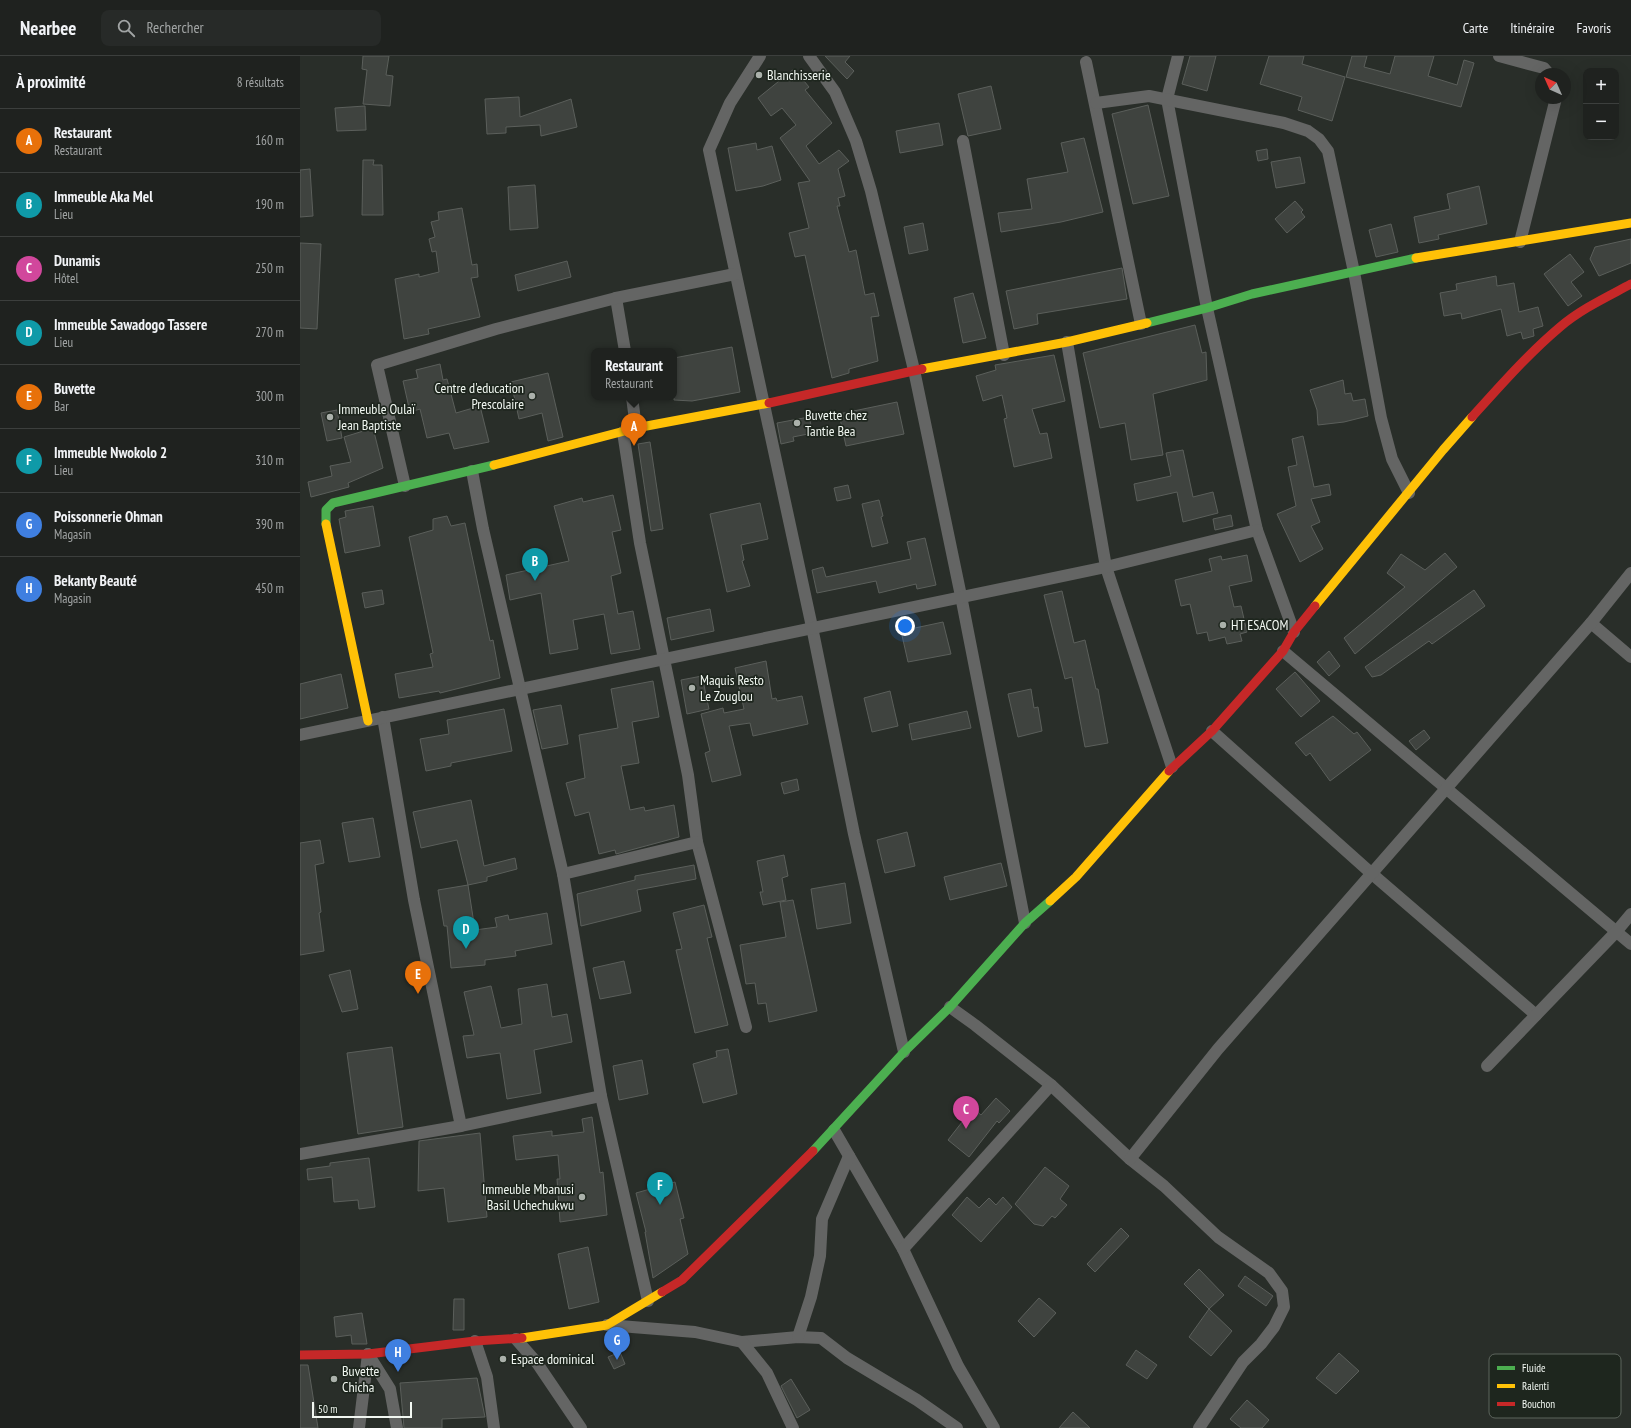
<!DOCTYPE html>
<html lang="fr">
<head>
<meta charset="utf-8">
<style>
  body { margin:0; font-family:"PT Sans Narrow",sans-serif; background:#272a28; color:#f1f3f6 }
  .controls { position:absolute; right:12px; top:12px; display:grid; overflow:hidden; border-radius:8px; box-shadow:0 4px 16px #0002 }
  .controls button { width:36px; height:36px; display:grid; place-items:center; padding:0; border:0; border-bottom:1px solid #3c3f3d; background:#1f221f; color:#f1f3f6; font:20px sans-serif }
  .compass { position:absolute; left:1235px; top:12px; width:36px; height:36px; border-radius:50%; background:#1f221f; box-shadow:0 4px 16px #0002; rotate:315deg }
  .scale { position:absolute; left:12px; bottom:10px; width:100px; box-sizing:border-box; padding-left:4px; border:2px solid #f1f7f1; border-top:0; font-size:11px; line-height:14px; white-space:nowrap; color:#f1f7f1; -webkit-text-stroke:3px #1e261e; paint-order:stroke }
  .you { position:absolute; left:605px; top:570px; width:14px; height:14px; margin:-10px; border:3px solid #fff; border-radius:50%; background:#1a73e8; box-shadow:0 0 0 6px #1a73e833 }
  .badge { display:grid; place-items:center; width:26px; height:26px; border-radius:50%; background:#8bbbb9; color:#fff; font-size:13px; font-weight:700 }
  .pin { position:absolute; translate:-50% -33px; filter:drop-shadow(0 1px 2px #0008) }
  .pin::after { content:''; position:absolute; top:21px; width:14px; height:12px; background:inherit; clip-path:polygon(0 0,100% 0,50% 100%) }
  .popup { position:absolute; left:291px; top:292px; width:86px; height:52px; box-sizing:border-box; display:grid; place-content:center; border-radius:8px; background:#1f221f; filter:drop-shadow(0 1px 3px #0005); font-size:13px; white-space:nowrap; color:#a1a4a4 }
  .popup b { font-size:15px; color:#f1f3f6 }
  .popup::after { content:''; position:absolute; left:50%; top:100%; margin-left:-8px; border:8px solid transparent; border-top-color:#1f221f }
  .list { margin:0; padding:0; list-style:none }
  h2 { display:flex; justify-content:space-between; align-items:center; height:52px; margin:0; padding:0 16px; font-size:17px }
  h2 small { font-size:13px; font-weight:400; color:#a1a4a4 }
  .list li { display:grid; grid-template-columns:26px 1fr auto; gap:12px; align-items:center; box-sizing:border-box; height:64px; padding:0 16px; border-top:1px solid #3c3f3d }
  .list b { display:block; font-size:15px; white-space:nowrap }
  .list p { margin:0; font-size:13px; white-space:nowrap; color:#a1a4a4 }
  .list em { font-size:13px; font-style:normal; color:#a1a4a4 }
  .icon { flex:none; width:22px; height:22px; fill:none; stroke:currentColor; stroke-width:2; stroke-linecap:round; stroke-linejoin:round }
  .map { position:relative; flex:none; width:1331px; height:1372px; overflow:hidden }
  header { display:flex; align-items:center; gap:24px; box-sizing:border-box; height:56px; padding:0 20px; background:#1f221f; border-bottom:1px solid #3c3f3d }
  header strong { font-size:19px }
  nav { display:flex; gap:22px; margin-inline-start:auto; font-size:14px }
  .search { width:280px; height:36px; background:#272a28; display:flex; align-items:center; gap:10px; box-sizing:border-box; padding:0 14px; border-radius:8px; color:#a1a4a4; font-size:15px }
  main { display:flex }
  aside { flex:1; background:#1f221f }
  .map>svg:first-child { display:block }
</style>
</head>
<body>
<header>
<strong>Nearbee</strong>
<div class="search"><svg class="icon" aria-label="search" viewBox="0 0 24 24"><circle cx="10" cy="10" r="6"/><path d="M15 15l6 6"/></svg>Rechercher</div>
<nav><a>Carte</a><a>Itinéraire</a><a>Favoris</a></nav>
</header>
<main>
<aside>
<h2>À proximité<small>8 résultats</small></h2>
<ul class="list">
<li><span class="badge" style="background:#e8710a">A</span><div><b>Restaurant</b><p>Restaurant</p></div><em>160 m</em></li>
<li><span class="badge" style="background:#0f9aa8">B</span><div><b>Immeuble Aka Mel</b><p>Lieu</p></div><em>190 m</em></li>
<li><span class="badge" style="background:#d1479c">C</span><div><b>Dunamis</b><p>Hôtel</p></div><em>250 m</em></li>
<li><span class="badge" style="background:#0f9aa8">D</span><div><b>Immeuble Sawadogo Tassere</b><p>Lieu</p></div><em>270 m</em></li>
<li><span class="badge" style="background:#e8710a">E</span><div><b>Buvette</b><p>Bar</p></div><em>300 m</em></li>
<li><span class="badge" style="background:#0f9aa8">F</span><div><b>Immeuble Nwokolo 2</b><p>Lieu</p></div><em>310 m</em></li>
<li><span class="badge" style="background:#3f7fe0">G</span><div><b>Poissonnerie Ohman</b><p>Magasin</p></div><em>390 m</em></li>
<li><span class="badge" style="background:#3f7fe0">H</span><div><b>Bekanty Beauté</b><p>Magasin</p></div><em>450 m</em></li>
</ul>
</aside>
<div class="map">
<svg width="1331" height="1372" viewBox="0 0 1331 1372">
  <rect width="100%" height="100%" fill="#292e29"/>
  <!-- building -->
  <g fill="#3f433f" stroke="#5b5f5b">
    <polygon points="63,0 89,0 86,19 93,20 90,50 63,48 67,14 62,13"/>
    <polygon points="525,0 550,0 545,6 554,15 547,23"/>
    <polygon points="890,0 916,0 907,35 882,28"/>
    <polygon points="969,0 1004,0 1002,8 1045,21 1032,65 998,54 1002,41 960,28"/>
    <polygon points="1052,0 1067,0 1064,11 1090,18 1095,0 1134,0 1128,20 1157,29 1164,4 1174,7 1161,51 1046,21"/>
    <polygon points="494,13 509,31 505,34 532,67 506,90 519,108 539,94 549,105 538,113 545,140 538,142 540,150 537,150 549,196 556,194 565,239 574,237 579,260 571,261 578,305 549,313 549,317 532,322 505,199 495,201 489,177 509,172 498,127 510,125 480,82 496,69 482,52 471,60 458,42"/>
    <polygon points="691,30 701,73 668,80 658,38"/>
    <polygon points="219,41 220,61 271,43 277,71 241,80 240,69 206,71 206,77 187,78 185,43"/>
    <polygon points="848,49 869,140 833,148 812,58"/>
    <polygon points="65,50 66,74 37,75 35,52"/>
    <polygon points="639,67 643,89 600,97 596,75"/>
    <polygon points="784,82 803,156 761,166 701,176 698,157 732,153 727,123 768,116 761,87"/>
    <polygon points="456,87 457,94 472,90 481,124 463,130 436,135 428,92"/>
    <polygon points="967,93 968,103 958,105 956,95"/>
    <polygon points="1000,101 1005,127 976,132 971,106"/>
    <polygon points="63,104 74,104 73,109 82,109 83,159 62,159"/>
    <polygon points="10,113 13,160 0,161 0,114"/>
    <polygon points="235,129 238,172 210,174 208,131"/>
    <polygon points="1179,130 1187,168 1138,179 1139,183 1119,187 1114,161 1150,153 1147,138"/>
    <polygon points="995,145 1003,154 1001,156 1005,161 987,177 975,163"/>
    <polygon points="162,152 172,209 177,208 178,221 171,222 180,261 128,273 129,278 104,283 95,223 119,218 119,221 139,216 136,195 132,196 129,183 135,181 131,166 139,164 138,156"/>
    <polygon points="623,167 628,194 609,198 604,171"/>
    <polygon points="1091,168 1098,196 1076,201 1069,174"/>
    <polygon points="1331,183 1331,207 1299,220 1290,203 1295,191"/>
    <polygon points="0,187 21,188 17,273 0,272"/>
    <polygon points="1270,198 1284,216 1271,226 1282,240 1268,250 1244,218"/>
    <polygon points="267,205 271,221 218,235 215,219"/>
    <polygon points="822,212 827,243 737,258 738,268 714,273 706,235"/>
    <polygon points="1196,220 1197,230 1214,227 1219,256 1238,251 1243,270 1233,273 1234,280 1223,283 1221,276 1207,280 1201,253 1162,263 1161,257 1144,260 1140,237 1157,234 1156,228"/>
    <polygon points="673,237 686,282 663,287 654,242"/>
    <polygon points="895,269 902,297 906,296 907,324 853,338 863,399 831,404 825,367 800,372 783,297"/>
    <polygon points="432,291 440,336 392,345 374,344 374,302"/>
    <polygon points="754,299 765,345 732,353 740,378 747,377 752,402 714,411 704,363 707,362 702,339 683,345 676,320 696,314 695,309"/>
    <polygon points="140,308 143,324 147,323 156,357 180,350 189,386 154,393 149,377 127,382 120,353 110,356 103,325 118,322 116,314"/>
    <polygon points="248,317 263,381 248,385 242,357 219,363 211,326"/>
    <polygon points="1043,324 1045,338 1051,337 1053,345 1065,343 1068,360 1044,366 1018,369 1017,354 1010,334"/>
    <polygon points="597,346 604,378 546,390 539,358"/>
    <polygon points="37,354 42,382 27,385 21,357"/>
    <polygon points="509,361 513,377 493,381 494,385 481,388 477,367"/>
    <polygon points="73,372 83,412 48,427 49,431 11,441 8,426 32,420 30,410 51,406 44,381"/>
    <polygon points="1003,380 1014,431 1029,428 1031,439 1011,443 1020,466 1011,470 1023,493 1000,506 977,458 996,450 988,411 997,409 992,383"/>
    <polygon points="350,386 363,473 351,475 338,388"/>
    <polygon points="883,394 893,441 913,436 918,457 883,466 877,436 837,445 834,428 871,420 866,397"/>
    <polygon points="548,429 551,442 537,445 534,432"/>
    <polygon points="313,439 321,474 312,476 321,517 311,520 318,558 333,555 340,593 311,598 304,558 273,564 278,593 250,598 241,537 210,544 206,519 269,505 254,450 282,442 283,446"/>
    <polygon points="579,444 583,460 581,461 588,487 572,491 562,448"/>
    <polygon points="460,447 468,483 441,489 444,504 442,505 450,530 427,536 410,458"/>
    <polygon points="73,450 80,490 45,497 39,463 46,461 45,455"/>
    <polygon points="931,459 933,470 915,474 913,463"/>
    <polygon points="147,460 151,470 165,467 190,585 193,584 200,622 140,637 139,635 99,642 95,618 133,611 130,598 133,597 109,481 133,474 133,463"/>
    <polygon points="625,482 636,529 617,533 616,528 579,537 576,525 517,537 512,514 523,511 526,521 611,503 607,486"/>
    <polygon points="1145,497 1157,511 1055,598 1044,582 1105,531 1087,517 1101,498 1125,514"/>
    <polygon points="947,499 952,525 929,530 934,551 941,550 947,576 940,578 942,585 927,588 925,581 909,585 907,576 897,578 890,548 881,550 875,524 912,515 909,503 921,500 922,504"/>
    <polygon points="82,534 84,548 65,552 62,537"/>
    <polygon points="1174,534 1185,550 1132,588 1129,585 1081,619 1072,621 1065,611"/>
    <polygon points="762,535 774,587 785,584 796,633 798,633 808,687 785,691 772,621 765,623 744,539"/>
    <polygon points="410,553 414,575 371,584 367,562"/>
    <polygon points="643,566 651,598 608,606 601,575"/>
    <polygon points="1029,595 1040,610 1029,620 1017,606"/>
    <polygon points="466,605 472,643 476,642 477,645 502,640 508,668 453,680 450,667 429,670 441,719 412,726 405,697 410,695 401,658 423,652 424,657 444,653 435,612"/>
    <polygon points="995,616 1020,645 1001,661 976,633"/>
    <polygon points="41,618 48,652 0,663 0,628"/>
    <polygon points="402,620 409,653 387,658 381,624"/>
    <polygon points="353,625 359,661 332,666 339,707 321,710 330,754 344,751 345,755 374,749 379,781 316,798 315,794 299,798 289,756 275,760 266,727 285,722 279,679 318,672 311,633"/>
    <polygon points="731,633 734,652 738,651 742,675 718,681 708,638"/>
    <polygon points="590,635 598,670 572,676 564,642"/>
    <polygon points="261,649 268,688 242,693 233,654"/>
    <polygon points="204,653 212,695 151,707 151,710 126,715 120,683 149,678 147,664"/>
    <polygon points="667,655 671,672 612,684 609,668"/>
    <polygon points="1033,660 1054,678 1057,676 1071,694 1030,725 1010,697 1006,700 995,687"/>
    <polygon points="1124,674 1130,682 1116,694 1109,685"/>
    <polygon points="497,723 499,734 484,738 481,727"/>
    <polygon points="171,744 184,810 215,802 217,813 187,821 187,825 168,829 157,784 121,792 113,756"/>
    <polygon points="73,762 80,801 49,806 42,767"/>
    <polygon points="607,776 615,810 585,817 577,784"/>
    <polygon points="20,784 24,807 15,809 21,856 19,857 24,895 0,899 0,787"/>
    <polygon points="484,799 488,820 482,822 486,844 463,849 460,836 463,836 457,805"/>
    <polygon points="701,807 707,830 650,844 644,821"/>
    <polygon points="394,809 396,823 337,834 341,855 281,870 277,838 335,824 335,820"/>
    <polygon points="545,827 551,867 517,873 511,833"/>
    <polygon points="168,829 175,874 197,871 195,862 208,859 209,864 247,857 252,888 215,895 216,900 185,904 185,909 151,912 147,870 144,870 138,834"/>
    <polygon points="493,844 517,955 469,966 466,947 458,948 455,927 446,928 440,889 486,881 480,846"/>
    <polygon points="404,849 412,881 407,882 428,969 395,977 376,894 382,893 373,857"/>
    <polygon points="324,905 331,937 300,943 293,912"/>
    <polygon points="50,914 58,953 42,956 29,919"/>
    <polygon points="247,928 252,961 267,958 272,986 234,994 241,1037 207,1043 200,997 167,1002 163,980 174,979 164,936 191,930 201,972 222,968 218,933"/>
    <polygon points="92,991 103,1071 58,1078 47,997"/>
    <polygon points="428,993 437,1038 403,1047 393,1008 417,1001 416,995"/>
    <polygon points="342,1004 348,1038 319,1044 313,1010"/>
    <polygon points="696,1042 710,1055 699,1067 697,1065 669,1101 648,1084 673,1052 681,1059"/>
    <polygon points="292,1061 300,1117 303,1116 307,1159 260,1166 257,1123 260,1123 258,1099 216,1104 213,1080 252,1075 252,1080 284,1076 282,1063"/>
    <polygon points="180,1077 187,1161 148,1166 144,1132 118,1135 119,1085"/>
    <polygon points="69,1102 75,1151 59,1153 58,1144 34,1146 32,1121 8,1124 7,1113 30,1110 30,1107"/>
    <polygon points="745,1111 769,1130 760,1143 767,1149 755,1162 752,1160 743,1170 734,1168 715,1148"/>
    <polygon points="375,1126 384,1162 380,1163 388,1198 353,1222 345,1176 346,1176 336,1137"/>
    <polygon points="667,1141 679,1152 689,1142 696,1149 703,1141 712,1151 681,1186 652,1159"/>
    <polygon points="821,1172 829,1180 795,1216 787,1208"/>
    <polygon points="288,1191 299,1246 269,1253 258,1198"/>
    <polygon points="899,1213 924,1239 909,1253 884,1228"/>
    <polygon points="945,1220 973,1240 966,1250 938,1230"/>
    <polygon points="739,1242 756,1257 734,1281 718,1265"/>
    <polygon points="154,1243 164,1243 164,1274 153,1274"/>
    <polygon points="909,1253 932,1275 911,1300 889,1281"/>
    <polygon points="62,1257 67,1288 52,1288 51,1279 36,1281 34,1261"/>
    <polygon points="836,1294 857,1309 847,1323 826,1309"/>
    <polygon points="320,1296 325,1308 314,1313 308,1301"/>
    <polygon points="1039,1297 1059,1315 1036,1338 1016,1322"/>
    <polygon points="0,1309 8,1309 18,1372 0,1372"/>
    <polygon points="177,1322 185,1361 142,1363 142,1372 104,1372 100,1327"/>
    <polygon points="491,1323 510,1354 497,1362 481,1330"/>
    <polygon points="947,1344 969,1364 962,1372 941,1372 930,1363"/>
    <polygon points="773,1356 790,1372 759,1372"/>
  </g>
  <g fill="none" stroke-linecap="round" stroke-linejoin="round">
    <!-- street -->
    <g stroke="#646564" stroke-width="12">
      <polyline points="460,0 430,47 409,94 512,571 554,778 604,996"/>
      <polyline points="509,0 535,36 556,85 571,135 614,314 661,540 725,867"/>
      <polyline points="878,0 867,43 907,252 957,474 994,576"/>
      <polyline points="1199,0 1244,12 1249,18"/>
      <polyline points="786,6 841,268"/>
      <polyline points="796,47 849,40 984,67 1008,75 1019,83 1028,95 1054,216 1081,362 1092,403 1109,437"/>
      <polyline points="663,85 704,299"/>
      <polyline points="1220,186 1256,42"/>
      <polyline points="316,242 325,295"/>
      <polyline points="767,286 806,511 872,711"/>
      <polyline points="332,341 336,372"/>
      <polyline points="323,376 340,487 388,719 397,786 446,971"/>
      <polyline points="105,430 77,309 196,273 316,242 435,218"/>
      <polyline points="1291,567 1331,601"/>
      <polyline points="983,595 1331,888"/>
      <polyline points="83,661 114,844 161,1070"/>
      <polyline points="912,675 1071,817 1236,959"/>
      <polyline points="0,679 806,511 957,474"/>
      <polyline points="263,818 397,786"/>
      <polyline points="650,951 675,969 751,1029 830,1103 864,1130 918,1181 969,1217 982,1235 984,1251 974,1271 961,1288 943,1306 899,1372"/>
      <polyline points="1187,1010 1316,876 1331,858"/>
      <polyline points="301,1040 348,1245"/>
      <polyline points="534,1074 603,1193 658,1310 694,1372"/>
      <polyline points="0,1098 161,1070 301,1040 263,818 183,473 172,415"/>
      <polyline points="830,1103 918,993 1291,567 1331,517"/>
      <polyline points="603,1193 751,1029"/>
      <polyline points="307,1269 395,1276 442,1286 498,1281 521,1282 547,1302 617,1344 657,1372"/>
      <polyline points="498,1281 511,1241 520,1200 522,1163 549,1100"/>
      <polyline points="216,1283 237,1307 281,1372"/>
      <polyline points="175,1285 187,1321 194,1372"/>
      <polyline points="442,1286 467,1317 493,1372"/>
      <polyline points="68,1298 90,1333 97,1372"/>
      <polyline points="59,1372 68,1298"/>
    </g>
    <!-- fast -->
    <g stroke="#4caf50" stroke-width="9">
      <polyline points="847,267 907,252 952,238 1116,202"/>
      <polyline points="26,468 26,454 33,447 194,409"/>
      <polyline points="513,1095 604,996 650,951 725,867 750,845"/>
    </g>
    <!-- slow -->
    <g stroke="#ffc107" stroke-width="9">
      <polyline points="1116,202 1331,167"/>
      <polyline points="622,313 767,286 847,267"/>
      <polyline points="194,409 336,372 469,347"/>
      <polyline points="26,468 68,665"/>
      <polyline points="1015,550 1143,394 1172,361"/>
      <polyline points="750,845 776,821 869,715"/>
      <polyline points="222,1282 307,1269 362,1236"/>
    </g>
    <!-- jam -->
    <g stroke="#c62828" stroke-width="9">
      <polyline points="469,347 622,313"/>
      <path d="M1172 361C1200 330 1228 298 1260 271 1281 253 1307 241 1331 228"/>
      <polyline points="869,715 912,675 983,595 994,576 1015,550"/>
      <polyline points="362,1236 382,1224 513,1095"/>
      <polyline points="0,1299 68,1298 175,1285 222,1282"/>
    </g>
  </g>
  <!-- markers -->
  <g fill="#abb1ab" stroke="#1e261e" stroke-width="1.5">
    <circle cx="459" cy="19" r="4"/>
    <circle cx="232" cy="340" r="4"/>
    <circle cx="30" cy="361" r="4"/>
    <circle cx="497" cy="367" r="4"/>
    <circle cx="923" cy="569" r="4"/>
    <circle cx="392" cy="632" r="4"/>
    <circle cx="282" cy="1141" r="4"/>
    <circle cx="203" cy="1303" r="4"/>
    <circle cx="34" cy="1323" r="4"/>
  </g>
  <g text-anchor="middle" stroke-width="3.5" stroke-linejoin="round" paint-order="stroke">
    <!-- poi labels -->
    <g font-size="14" fill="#f1f7f1" stroke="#1e261e" text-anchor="start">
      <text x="467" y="24">Blanchisserie</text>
      <text x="224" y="337" text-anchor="end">Centre d'education<tspan x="224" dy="16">Prescolaire</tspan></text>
      <text x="38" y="358">Immeuble Oulaï<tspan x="38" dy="16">Jean Baptiste</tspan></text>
      <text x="505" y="364">Buvette chez<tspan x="505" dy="16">Tantie Bea</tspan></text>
      <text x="931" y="574">HT ESACOM</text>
      <text x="400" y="629">Maquis Resto<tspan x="400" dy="16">Le Zouglou</tspan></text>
      <text x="274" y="1138" text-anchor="end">Immeuble Mbanusi<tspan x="274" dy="16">Basil Uchechukwu</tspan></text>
      <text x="211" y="1308">Espace dominical</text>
      <text x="42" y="1320">Buvette<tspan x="42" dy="16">Chicha</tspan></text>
    </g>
  </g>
  <!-- legend -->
  <rect x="1189" y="1298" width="132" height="64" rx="6" fill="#1e261e" stroke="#5d655d" stroke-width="1"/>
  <rect x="1197" y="1310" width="18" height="4" fill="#4caf50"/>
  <rect x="1197" y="1328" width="18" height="4" fill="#ffc107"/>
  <rect x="1197" y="1346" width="18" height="4" fill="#c62828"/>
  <g font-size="11" fill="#f1f7f1">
    <text x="1222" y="1316">Fluide</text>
    <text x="1222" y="1334">Ralenti</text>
    <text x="1222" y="1352">Bouchon</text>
  </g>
</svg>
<div class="controls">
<button>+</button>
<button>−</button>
</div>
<svg class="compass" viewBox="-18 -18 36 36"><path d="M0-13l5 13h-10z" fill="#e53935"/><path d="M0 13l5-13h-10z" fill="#a1a4a4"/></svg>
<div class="scale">50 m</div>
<div class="you"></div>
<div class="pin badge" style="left:334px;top:390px;background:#e8710a">A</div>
<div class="popup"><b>Restaurant</b>Restaurant</div>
<div class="pin badge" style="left:235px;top:525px;background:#0f9aa8">B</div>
<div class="pin badge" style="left:666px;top:1073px;background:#d1479c">C</div>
<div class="pin badge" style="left:166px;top:893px;background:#0f9aa8">D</div>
<div class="pin badge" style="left:118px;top:938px;background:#e8710a">E</div>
<div class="pin badge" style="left:360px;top:1149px;background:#0f9aa8">F</div>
<div class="pin badge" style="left:317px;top:1304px;background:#3f7fe0">G</div>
<div class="pin badge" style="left:98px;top:1316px;background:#3f7fe0">H</div>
</div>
</main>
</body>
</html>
